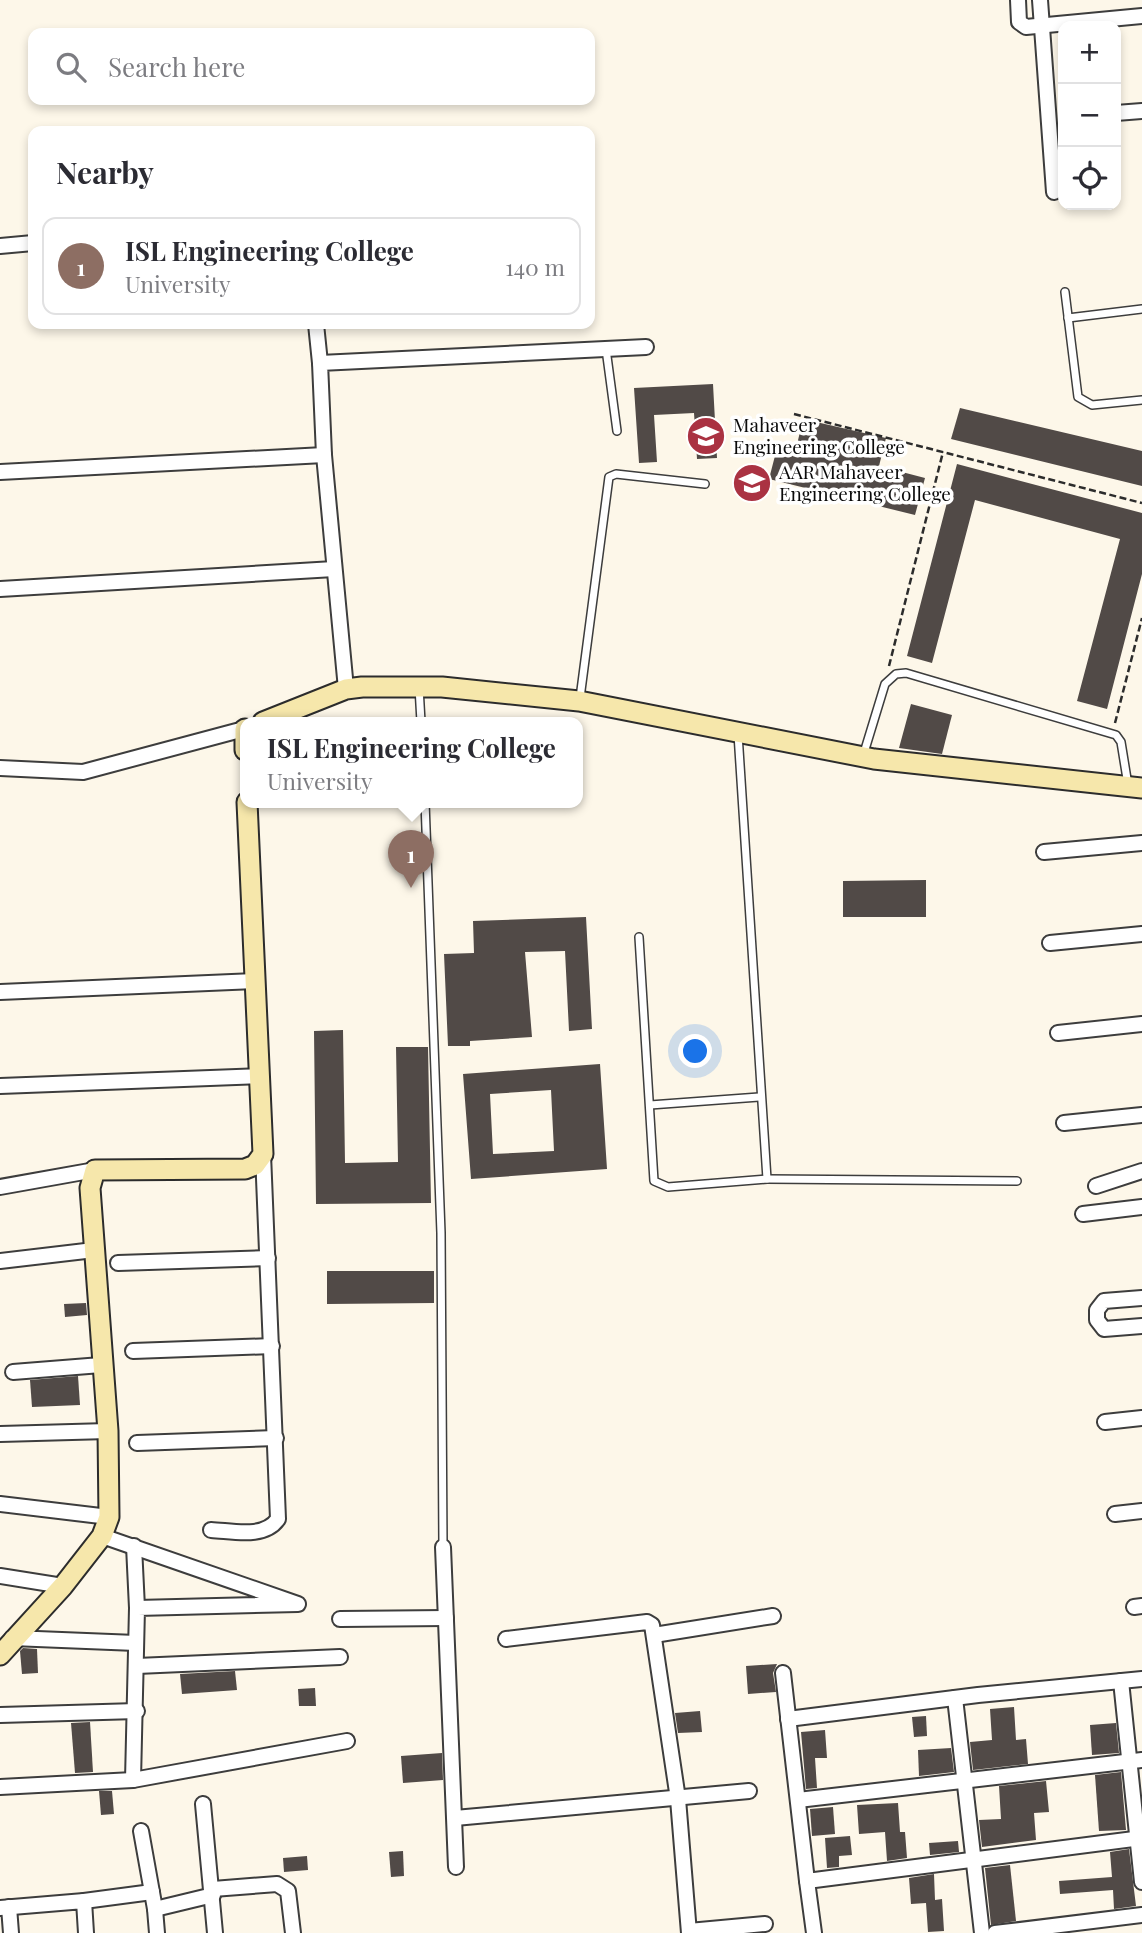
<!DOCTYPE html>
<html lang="en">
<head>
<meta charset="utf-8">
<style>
  body { margin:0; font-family:"Playfair Display",serif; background:#f7f7f7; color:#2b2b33 }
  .controls { position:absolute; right:21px; top:21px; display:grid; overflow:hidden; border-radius:14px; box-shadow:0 4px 10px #0003 }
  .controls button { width:63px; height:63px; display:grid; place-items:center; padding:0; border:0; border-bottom:2px solid #e1e1e2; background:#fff; color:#2b2b33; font:35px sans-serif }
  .you { position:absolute; left:696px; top:1052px; width:24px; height:24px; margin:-18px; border:5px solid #fff; border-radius:50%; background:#1a73e8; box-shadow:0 0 0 10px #1a73e833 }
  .badge { display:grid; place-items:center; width:46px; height:46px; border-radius:50%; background:#1a73e8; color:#fff; font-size:23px; font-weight:700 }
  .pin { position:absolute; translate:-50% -58px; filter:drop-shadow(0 2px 4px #0008) }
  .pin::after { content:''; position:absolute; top:37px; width:24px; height:21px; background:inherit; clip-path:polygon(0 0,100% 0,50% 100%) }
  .popup { position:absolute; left:240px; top:717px; width:343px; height:91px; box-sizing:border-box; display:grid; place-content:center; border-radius:14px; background:#fff; filter:drop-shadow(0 2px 5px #0005); font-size:23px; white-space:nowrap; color:#7c7c81 }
  .popup b { font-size:26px; color:#2b2b33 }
  .popup::after { content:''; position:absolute; left:50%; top:100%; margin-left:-14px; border:14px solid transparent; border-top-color:#fff }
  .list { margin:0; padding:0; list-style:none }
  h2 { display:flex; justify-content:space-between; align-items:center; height:91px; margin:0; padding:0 28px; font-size:30px }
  h2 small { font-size:23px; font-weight:400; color:#7c7c81 }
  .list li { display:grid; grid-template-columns:46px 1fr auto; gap:21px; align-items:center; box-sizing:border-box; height:98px; margin:0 14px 14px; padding:0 14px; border:2px solid #e1e1e2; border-radius:14px }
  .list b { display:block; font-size:26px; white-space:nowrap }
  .list p { margin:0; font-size:23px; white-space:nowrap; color:#7c7c81 }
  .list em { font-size:23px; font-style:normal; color:#7c7c81 }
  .icon { flex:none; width:38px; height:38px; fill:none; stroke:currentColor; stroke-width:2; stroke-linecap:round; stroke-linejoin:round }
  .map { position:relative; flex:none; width:1142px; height:1933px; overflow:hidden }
  .search { position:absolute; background:#fff; box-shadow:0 4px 10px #0003; left:28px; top:28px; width:567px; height:77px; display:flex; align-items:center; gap:18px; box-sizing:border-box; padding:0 24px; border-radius:14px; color:#7c7c81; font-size:26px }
  .panel { position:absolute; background:#fff; box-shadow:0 4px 10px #0003; left:28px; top:126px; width:567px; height:203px; border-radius:14px }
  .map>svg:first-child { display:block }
</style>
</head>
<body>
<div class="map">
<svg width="1142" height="1933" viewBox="0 0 1142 1933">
  <rect width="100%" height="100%" fill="#fdf7e9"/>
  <!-- building -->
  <g fill="#514a47" fill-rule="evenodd">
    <polygon points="713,384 717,458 697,459 694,413 654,415 657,462 639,463 634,388"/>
    <polygon points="960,408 1142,451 1142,486 951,439"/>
    <polygon points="803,419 886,438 879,466 925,478 915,515 769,479 777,448 795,453"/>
    <polygon points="957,464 1142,513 1142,574 1107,709 1077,701 1120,539 975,500 932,663 907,656"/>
    <polygon points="911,704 952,715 942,754 899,748"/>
    <polygon points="926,880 926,917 843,917 843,881"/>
    <polygon points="586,917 592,1029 569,1031 565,951 525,952 532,1037 470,1041 470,1046 448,1046 444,954 474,953 473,921"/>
    <polygon points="343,1030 345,1163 398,1162 396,1047 428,1047 431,1203 316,1204 314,1031"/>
    <path d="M600 1064 607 1169 471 1179 463 1074ZM551 1090 554 1151 493 1154 490 1094Z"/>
    <polygon points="327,1271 434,1271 434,1303 327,1304"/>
    <polygon points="86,1303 87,1315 65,1317 64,1304"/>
    <polygon points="78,1376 80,1405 32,1407 30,1380"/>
    <polygon points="23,1648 37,1649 38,1673 22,1674 20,1651"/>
    <polygon points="777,1664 773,1673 776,1692 748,1694 746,1666"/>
    <polygon points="235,1671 237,1690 182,1694 180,1674"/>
    <polygon points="315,1688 316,1706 299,1706 298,1689"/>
    <polygon points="1014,1707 1016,1740 1026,1739 1028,1764 973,1770 970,1742 992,1740 990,1709"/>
    <polygon points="700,1711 702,1732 678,1733 675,1713"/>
    <polygon points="926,1716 927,1736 914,1737 912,1717"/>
    <polygon points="90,1722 93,1772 75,1773 71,1723"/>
    <polygon points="1116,1723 1119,1753 1092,1755 1090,1725"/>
    <polygon points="825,1730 827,1758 815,1758 817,1788 806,1789 801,1732"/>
    <polygon points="951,1748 954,1772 919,1776 918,1750"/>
    <polygon points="442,1753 443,1780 403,1783 401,1756"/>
    <polygon points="1121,1772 1126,1830 1099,1831 1095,1775"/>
    <polygon points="1046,1781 1049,1812 1034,1813 1036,1840 982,1847 979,1820 1001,1819 999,1786"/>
    <polygon points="99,1791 112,1791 114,1814 101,1815"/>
    <polygon points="898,1803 900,1832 905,1832 907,1858 887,1861 885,1832 859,1834 857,1805"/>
    <polygon points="833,1807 835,1834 812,1836 810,1809"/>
    <polygon points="850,1836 852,1855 839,1856 839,1867 827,1868 825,1838"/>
    <polygon points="958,1841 959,1852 930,1855 929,1843"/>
    <polygon points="1129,1849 1136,1906 1114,1909 1113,1890 1060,1894 1059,1881 1112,1877 1110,1852"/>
    <polygon points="403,1851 404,1876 391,1877 389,1852"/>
    <polygon points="307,1856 308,1870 284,1872 283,1858"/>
    <polygon points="1010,1865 1016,1921 991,1925 985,1868"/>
    <polygon points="934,1874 935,1900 942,1899 944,1931 928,1932 926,1903 911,1904 909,1878"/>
  </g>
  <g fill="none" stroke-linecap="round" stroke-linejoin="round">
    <!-- lane casing -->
    <g stroke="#3d3d3d" stroke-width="10">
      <g id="lane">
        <polyline points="1065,292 1078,397 1092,405 1142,400"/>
        <polyline points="1068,318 1142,309"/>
        <polyline points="606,349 617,431"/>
        <polyline points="419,687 421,722"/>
        <polyline points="580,698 609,477 616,474 705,484"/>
        <polyline points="863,756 885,684 896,674 906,673 1116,735 1121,742 1128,785"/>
        <polyline points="425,802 441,1233 443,1546"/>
        <polyline points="639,937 654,1181 668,1187 767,1179 738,734"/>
        <polyline points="650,1105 759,1097"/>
        <polyline points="767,1179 1017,1181"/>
      </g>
    </g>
    <!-- street casing -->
    <g stroke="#3d3d3d" stroke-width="18">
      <g id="street">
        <polyline points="1018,0 1019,22 1026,27 1142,16"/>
        <polyline points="1040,0 1054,192"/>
        <polyline points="1116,113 1142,111"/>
        <polyline points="0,246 33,243"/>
        <polyline points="316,324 320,363"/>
        <polyline points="0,472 324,455"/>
        <polyline points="0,589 334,569"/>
        <polyline points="346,689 324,455 320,363 646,347"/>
        <polyline points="0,768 83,772 244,729"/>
        <polyline points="1044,852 1142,843"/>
        <polyline points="1050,943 1142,934"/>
        <polyline points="0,992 255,981"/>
        <polyline points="1058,1033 1142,1024"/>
        <polyline points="0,1086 260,1076"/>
        <polyline points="1064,1123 1142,1115"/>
        <polyline points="1096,1186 1142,1171"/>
        <polyline points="0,1187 95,1170"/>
        <polyline points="1083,1214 1142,1207"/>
        <polyline points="0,1261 94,1250"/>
        <polyline points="118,1263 268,1258"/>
        <polyline points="1142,1298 1104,1301 1097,1310 1097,1320 1104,1329 1142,1326"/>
        <polyline points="133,1351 272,1346"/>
        <polyline points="13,1372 101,1365"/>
        <polyline points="1105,1422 1142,1418"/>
        <polyline points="0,1434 108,1431"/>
        <polyline points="137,1443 276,1438"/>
        <polyline points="0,1504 109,1517"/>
        <polyline points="1115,1514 1142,1511"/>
        <path d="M211 1530C233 1531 264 1539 278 1519L263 1154"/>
        <polyline points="102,1536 298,1604 137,1608 133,1780"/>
        <polyline points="134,1546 137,1608"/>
        <polyline points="443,1547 456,1867"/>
        <polyline points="0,1576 63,1586"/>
        <polyline points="1134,1607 1142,1606"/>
        <polyline points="340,1619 446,1618"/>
        <polyline points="654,1635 773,1616"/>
        <polyline points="12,1638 136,1643"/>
        <polyline points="506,1639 647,1622 652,1625 678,1799 689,1933"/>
        <polyline points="137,1666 340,1657"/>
        <polyline points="783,1673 807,1881 1142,1838"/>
        <polyline points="1121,1681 1142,1882"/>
        <polyline points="955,1698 982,1933"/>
        <polyline points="0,1715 137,1711"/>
        <polyline points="788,1719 978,1695 1142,1679"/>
        <polyline points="0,1787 133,1780 347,1741"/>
        <polyline points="798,1800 1142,1760"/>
        <polyline points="203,1804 215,1933"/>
        <polyline points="455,1818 749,1791"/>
        <polyline points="141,1831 155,1909 157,1933"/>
        <polyline points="807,1881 814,1933"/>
        <polyline points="213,1889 277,1884 288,1891 293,1933"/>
        <polyline points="84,1901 152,1892"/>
        <polyline points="9,1907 11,1933"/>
        <polyline points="0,1908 84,1901 86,1933"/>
        <polyline points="155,1909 213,1895"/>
        <polyline points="689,1931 765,1924"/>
        <polyline points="995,1933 1142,1915"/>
      </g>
    </g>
    <!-- secondary casing -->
    <g stroke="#2c2c2c" stroke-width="23">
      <g id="secondary">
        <polyline points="263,722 346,689 362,687 442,687 579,701 874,759 1142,788"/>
        <polyline points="245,729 245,750"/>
        <polyline points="0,1655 63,1586 102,1536 109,1517 108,1431 90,1188 95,1170 245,1169 255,1165 263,1154 247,802"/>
      </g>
    </g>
    <!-- path -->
    <g stroke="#2c2c2c" stroke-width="2.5" stroke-dasharray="7 3.5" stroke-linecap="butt">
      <polyline points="794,414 1142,503"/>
      <polyline points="889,666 943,452"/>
      <polyline points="1115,723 1142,618"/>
    </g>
    <!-- lane -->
    <use href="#lane" stroke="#fff" stroke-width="7"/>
    <!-- street -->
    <use href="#street" stroke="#fff" stroke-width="14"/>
    <!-- secondary -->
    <use href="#secondary" stroke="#f6e7ab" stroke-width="19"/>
  </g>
  <!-- icons -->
  <defs>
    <g id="university-disc" transform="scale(2.0125)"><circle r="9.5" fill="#aa3242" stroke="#fff"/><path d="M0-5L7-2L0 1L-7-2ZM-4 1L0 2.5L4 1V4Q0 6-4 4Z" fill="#fff"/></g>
  </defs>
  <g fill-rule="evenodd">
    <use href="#university-disc" x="706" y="436"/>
    <use href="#university-disc" x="752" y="483"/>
  </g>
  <g text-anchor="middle" stroke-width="7" stroke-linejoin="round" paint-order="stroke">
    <!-- poi labels -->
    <g font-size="19" fill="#0a0a0a" stroke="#fff" text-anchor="start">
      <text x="733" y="432">Mahaveer<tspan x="733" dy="22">Engineering College</tspan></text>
      <text x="779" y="479">AAR Mahaveer<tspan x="779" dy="22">Engineering College</tspan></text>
    </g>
  </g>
</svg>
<div class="controls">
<button>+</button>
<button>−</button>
<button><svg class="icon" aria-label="locate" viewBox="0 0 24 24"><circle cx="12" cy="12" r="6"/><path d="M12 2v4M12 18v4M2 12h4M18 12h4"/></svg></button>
</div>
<div class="you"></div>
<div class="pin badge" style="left:411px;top:888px;background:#8d6e63">1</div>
<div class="popup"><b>ISL Engineering College</b>University</div>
<div class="search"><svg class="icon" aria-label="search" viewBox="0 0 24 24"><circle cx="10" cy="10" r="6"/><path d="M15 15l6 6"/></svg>Search here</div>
<section class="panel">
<h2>Nearby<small></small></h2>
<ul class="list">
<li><span class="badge" style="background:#8d6e63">1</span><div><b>ISL Engineering College</b><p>University</p></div><em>140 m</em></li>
</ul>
</section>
</div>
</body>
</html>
